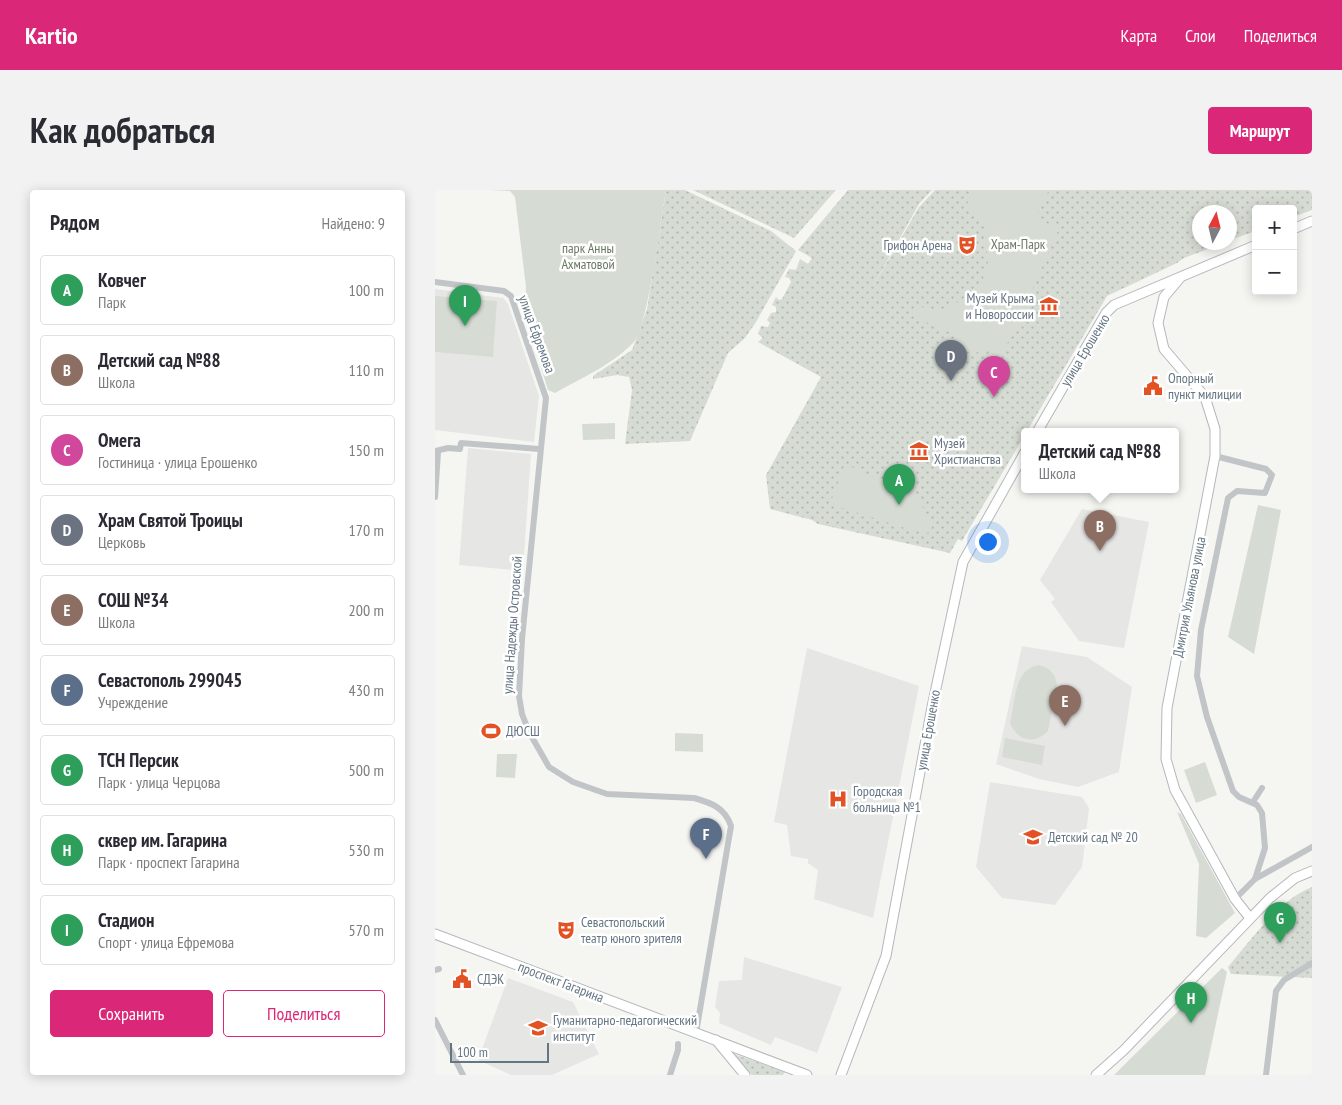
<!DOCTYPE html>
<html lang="ru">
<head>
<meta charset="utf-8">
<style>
  body { margin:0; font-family:"PT Sans Narrow",sans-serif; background:#f2f2f3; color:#2b2b33 }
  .controls { position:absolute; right:15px; top:15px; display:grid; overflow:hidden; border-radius:5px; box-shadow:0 2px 12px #0003 }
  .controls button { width:45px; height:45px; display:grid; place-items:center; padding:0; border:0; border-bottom:1px solid #e1e1e2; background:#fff; color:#2b2b33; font:25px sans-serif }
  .compass { position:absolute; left:757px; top:15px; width:45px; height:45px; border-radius:50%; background:#fff; box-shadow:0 2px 12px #0003; rotate:7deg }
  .scale { position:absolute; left:15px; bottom:12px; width:99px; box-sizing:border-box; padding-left:5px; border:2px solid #647583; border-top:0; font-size:14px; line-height:18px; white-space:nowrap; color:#647583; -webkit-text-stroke:4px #fff; paint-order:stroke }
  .you { position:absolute; left:552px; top:351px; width:18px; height:18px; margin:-12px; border:4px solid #fff; border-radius:50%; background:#1a73e8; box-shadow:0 0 0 8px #1a73e833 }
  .badge { display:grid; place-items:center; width:32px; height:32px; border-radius:50%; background:#db2777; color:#fff; font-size:16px; font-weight:700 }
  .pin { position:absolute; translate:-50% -41px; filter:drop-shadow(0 1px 2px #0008) }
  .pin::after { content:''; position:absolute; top:26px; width:18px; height:15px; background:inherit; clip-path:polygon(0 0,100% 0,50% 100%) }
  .popup { position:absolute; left:586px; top:238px; width:158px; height:65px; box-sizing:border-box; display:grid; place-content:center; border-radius:5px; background:#fff; filter:drop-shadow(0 1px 4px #0005); font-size:16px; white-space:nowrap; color:#7c7c81 }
  .popup b { font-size:19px; color:#2b2b33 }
  .popup::after { content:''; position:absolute; left:50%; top:100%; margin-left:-10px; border:10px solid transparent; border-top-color:#fff }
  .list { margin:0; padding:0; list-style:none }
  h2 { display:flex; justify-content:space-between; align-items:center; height:65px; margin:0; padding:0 20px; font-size:21px }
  h2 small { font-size:16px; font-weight:400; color:#7c7c81 }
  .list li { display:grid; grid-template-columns:32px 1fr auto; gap:15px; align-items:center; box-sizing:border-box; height:70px; margin:0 10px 10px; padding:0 10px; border:1px solid #e1e1e2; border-radius:5px }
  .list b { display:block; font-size:19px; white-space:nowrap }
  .list p { margin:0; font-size:16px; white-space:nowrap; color:#7c7c81 }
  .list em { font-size:16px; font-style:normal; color:#7c7c81 }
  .actions { display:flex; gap:10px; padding:15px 20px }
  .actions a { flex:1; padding:11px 0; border:1px solid #db2777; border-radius:5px; text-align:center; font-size:18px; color:#db2777 }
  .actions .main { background:#db2777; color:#fff }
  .map { position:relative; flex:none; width:877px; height:885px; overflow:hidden; border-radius:5px }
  header { display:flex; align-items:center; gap:30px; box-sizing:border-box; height:70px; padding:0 25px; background:#db2777; color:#fff }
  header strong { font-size:24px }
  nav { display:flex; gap:28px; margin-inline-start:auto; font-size:18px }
  .intro { display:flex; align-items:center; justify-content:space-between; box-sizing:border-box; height:120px; padding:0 30px }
  h1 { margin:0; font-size:35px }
  .button { padding:12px 22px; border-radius:5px; background:#db2777; color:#fff; font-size:18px; font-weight:700 }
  main { display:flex; gap:30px; padding:0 30px }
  aside { flex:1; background:#fff; border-radius:5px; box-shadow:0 2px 12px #0003 }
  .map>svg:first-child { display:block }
</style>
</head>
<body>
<header>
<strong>Kartio</strong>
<nav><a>Карта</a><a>Слои</a><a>Поделиться</a></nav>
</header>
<div class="intro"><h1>Как добраться</h1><a class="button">Маршрут</a></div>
<main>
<aside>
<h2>Рядом<small>Найдено: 9</small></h2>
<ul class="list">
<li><span class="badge" style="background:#2e9e5b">A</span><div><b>Ковчег</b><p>Парк</p></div><em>100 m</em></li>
<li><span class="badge" style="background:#8d6e63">B</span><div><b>Детский сад №88</b><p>Школа</p></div><em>110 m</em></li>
<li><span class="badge" style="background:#d1479c">C</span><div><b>Омега</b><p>Гостиница · улица Ерошенко</p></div><em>150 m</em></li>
<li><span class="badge" style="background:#6b7280">D</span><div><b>Храм Святой Троицы</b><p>Церковь</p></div><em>170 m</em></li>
<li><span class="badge" style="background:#8d6e63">E</span><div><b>СОШ №34</b><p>Школа</p></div><em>200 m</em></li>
<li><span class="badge" style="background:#5c6f8a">F</span><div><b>Севастополь 299045</b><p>Учреждение</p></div><em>430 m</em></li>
<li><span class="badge" style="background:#2e9e5b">G</span><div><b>ТСН Персик</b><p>Парк · улица Черцова</p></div><em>500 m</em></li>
<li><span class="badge" style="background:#2e9e5b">H</span><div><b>сквер им. Гагарина</b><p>Парк · проспект Гагарина</p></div><em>530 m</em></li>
<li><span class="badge" style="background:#2e9e5b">I</span><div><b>Стадион</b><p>Спорт · улица Ефремова</p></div><em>570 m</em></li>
</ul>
<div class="actions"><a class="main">Сохранить</a><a>Поделиться</a></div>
</aside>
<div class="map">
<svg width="877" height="885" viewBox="0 0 877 885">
  <defs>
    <pattern id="grass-dots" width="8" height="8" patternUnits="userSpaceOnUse" patternTransform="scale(1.25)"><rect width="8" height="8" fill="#d6dcd3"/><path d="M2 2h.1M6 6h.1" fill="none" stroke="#b1b7b1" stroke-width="1.8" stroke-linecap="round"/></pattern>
  </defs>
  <rect width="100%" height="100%" fill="#f5f6f2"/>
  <!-- built -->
  <g fill="#e6e7e5">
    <polygon points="0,99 68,108 73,114 104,206 99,252 0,240"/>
    <polygon points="33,258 96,264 88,381 24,375"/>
    <polygon points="647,319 714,332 689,458 644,451 616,412 620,409 605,390"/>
    <polygon points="587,456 652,467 697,497 684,582 643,597 604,589 561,574"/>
    <polygon points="372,458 484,496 438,728 379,709 383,680 373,673 373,669 356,666 352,635 339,632"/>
    <polygon points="555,592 647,607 654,618 647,677 620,715 567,708 541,677"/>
    <polygon points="309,767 407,797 382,863 340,847 336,855 284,833 285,823 280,817 284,791 307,790"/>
    <polygon points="73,788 138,812 164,864 117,885 76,885 43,870"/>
  </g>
  <!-- grass -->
  <g fill="url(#grass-dots)">
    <polygon points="231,0 250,0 336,41 361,61 321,132 310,148 293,163 255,251 190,254 197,200 194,187 182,185 158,189 158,186 197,160 212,119"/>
    <polygon points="258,0 401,0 359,48"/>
    <polygon points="413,0 497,0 484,14 436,100 484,17 500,0 877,0 877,20 858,27 858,19 821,19 821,41 795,50 794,22 764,22 764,52 789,53 749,68 742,73 672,106 527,351 523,349 515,363 383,334 377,330 335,319 331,285 386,187 323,152 328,148 323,144 326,136 333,137 335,133 332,130 336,123 341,122 341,117 337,115 341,107 344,110 347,109 356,92 354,88 350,87 354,79 361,80 365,69 373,74 377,68 363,60"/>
    <path d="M877 697V788L796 784 793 777C816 750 844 710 877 697Z"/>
    <polygon points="299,864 350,882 348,885 317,885"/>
  </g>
  <!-- park -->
  <g fill="#d6dcd3">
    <path d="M54 0H231C226 27 213 138 198 153 177 175 146 188 120 203L113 200 90 126 91 97 80 7 75 1Z"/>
    <polygon points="538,0 614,0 601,28 624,39 589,118 592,118 565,167 549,159 546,164 520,151 523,146 477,126 483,116 500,121 509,121 544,98 553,76 550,35 530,19"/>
    <polygon points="0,106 62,111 58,167 0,162"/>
    <polygon points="180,233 180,249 148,250 147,234"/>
    <polygon points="410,274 483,307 497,337 493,343 476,340 395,314"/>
    <polygon points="823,315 846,320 819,464 793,447"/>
    <path d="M604 475C615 478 621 484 622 496L613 541C600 555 582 551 575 533 580 513 579 478 604 475Z"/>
    <polygon points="240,543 268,544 268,562 240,561"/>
    <polygon points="570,548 610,556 607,575 567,567"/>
    <polygon points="62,564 82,564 80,588 61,587"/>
    <polygon points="770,572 782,605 761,613 749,580"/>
    <polygon points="742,622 746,624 800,723 771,748 761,746 764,674"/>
    <polygon points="787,778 792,782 770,885 679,885"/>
  </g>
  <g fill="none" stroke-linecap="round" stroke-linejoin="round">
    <!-- major casing -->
    <g stroke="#b4b8bc" stroke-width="11">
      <g id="major">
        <polyline points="858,39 877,31"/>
        <polyline points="745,88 729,107 723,133 729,159 770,207 780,239 780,266 732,518 731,569 740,600 800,709 815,728"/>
        <polyline points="602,242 671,123 679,115 821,55"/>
        <polyline points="0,744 372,885"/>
        <polyline points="281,850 310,885"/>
        <polyline points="406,885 451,766 497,517 528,372 590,262"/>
        <polyline points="661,885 689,860 835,708 860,688 877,681"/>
      </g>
    </g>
    <!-- minor -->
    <g stroke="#c1c5c8" stroke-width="6">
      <path d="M0 92 69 101 76 106 111 208 87 449 84 506 87 524 94 542 114 577 138 592 172 604 259 608C277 613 290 618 296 636L261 843"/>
      <polyline points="0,261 13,258 25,259 26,253 104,259"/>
      <polyline points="780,266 831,279 837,285 830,303 802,301 793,308 766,440 762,486 772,527 798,601 804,607 822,615 827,623 830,658 820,689"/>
      <polyline points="0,307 3,262"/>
      <polyline points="818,612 827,598"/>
      <polyline points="800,709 820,689 877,657"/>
      <polyline points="0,780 4,779"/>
      <polyline points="0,830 28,885"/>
      <polyline points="235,885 243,860 243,854"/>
      <polyline points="831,885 841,801 849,790 877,773"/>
    </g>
    <!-- major -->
    <use href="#major" stroke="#fff" stroke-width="9"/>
  </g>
  <!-- icons -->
  <defs>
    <g id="theatre-bare" transform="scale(1.5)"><path d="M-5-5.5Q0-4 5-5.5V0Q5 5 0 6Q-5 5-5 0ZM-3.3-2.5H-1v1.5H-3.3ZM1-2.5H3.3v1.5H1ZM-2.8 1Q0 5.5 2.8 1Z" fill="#e35224" stroke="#fff" stroke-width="2.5" paint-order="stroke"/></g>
    <g id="museum-bare" transform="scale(1.5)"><path d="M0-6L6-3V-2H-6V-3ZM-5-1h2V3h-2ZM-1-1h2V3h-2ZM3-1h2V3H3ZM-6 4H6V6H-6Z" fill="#e35224" stroke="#fff" stroke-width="2.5" paint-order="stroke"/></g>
    <g id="civic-bare" transform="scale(1.5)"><path d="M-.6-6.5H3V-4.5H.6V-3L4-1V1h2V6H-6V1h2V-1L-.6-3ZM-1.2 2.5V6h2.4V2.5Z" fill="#e35224" stroke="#fff" stroke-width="2.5" paint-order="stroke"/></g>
    <g id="stadium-bare" transform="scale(1.5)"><path d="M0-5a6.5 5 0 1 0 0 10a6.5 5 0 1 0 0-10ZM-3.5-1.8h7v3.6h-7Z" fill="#e35224" stroke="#fff" stroke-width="2.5" paint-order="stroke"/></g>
    <g id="hospital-bare" transform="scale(1.5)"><path d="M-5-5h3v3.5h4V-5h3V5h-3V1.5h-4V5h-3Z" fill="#e35224" stroke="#fff" stroke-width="2.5" paint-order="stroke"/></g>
    <g id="school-bare" transform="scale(1.5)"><path d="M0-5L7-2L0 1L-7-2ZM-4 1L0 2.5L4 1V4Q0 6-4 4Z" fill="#e35224" stroke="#fff" stroke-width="2.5" paint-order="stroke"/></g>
    <g id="university-bare" transform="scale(1.5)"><path d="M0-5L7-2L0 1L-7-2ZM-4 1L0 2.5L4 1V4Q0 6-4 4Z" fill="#e35224" stroke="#fff" stroke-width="2.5" paint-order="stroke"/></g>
  </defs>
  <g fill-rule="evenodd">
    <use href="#theatre-bare" x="532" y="55"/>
    <use href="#museum-bare" x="614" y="116"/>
    <use href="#civic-bare" x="718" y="196"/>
    <use href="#museum-bare" x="484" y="261"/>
    <use href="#stadium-bare" x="56" y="541"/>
    <use href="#hospital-bare" x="403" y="609"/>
    <use href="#school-bare" x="598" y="647"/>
    <use href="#theatre-bare" x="131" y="740"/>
    <use href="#civic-bare" x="27" y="789"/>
    <use href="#university-bare" x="103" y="838"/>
  </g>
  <g text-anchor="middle" stroke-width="5" stroke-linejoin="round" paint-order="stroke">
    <!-- park labels -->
    <g font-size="14" fill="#687a63" stroke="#fff">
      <text x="583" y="59">Храм-Парк</text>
      <text x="153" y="63">парк Анны<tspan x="153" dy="16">Ахматовой</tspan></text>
    </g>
    <!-- poi labels -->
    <g font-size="14" fill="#647583" stroke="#fff" text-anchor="start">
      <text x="517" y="60" text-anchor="end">Грифон Арена</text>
      <text x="599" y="113" text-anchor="end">Музей Крыма<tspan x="599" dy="16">и Новороссии</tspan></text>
      <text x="733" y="193">Опорный<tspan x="733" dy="16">пункт милиции</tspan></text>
      <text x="499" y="258">Музей<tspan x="499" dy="16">Христианства</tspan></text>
      <text x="71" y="546">ДЮСШ</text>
      <text x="418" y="606">Городская<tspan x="418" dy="16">больница №1</tspan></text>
      <text x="613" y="652">Детский сад № 20</text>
      <text x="146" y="737">Севастопольский<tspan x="146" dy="16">театр юного зрителя</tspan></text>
      <text x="42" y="794">СДЭК</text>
      <text x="118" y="835">Гуманитарно-педагогический<tspan x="118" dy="16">институт</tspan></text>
    </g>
    <!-- street labels -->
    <g font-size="14" fill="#647583" stroke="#fff">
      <text transform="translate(102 144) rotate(70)" y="5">улица Ефремова</text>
      <text transform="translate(650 160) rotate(-59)" y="5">улица Ерошенко</text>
      <text transform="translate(754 407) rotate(-79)" y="5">Дмитрия Ульянова улица</text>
      <text transform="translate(77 435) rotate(-86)" y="5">улица Надежды Островской</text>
      <text transform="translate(493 540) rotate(-80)" y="5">улица Ерошенко</text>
      <text transform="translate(126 792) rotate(21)" y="5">проспект Гагарина</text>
    </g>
  </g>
</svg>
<div class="controls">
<button>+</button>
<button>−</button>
</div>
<svg class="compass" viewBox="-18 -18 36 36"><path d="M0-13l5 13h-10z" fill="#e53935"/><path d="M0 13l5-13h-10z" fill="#7c7c81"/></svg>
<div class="scale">100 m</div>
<div class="you"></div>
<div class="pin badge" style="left:464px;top:315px;background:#2e9e5b">A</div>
<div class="pin badge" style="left:665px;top:361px;background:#8d6e63">B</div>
<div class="popup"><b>Детский сад №88</b>Школа</div>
<div class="pin badge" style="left:559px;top:207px;background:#d1479c">C</div>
<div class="pin badge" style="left:516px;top:191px;background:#6b7280">D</div>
<div class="pin badge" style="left:630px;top:536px;background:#8d6e63">E</div>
<div class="pin badge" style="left:271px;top:669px;background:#5c6f8a">F</div>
<div class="pin badge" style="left:845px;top:753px;background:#2e9e5b">G</div>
<div class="pin badge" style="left:756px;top:833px;background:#2e9e5b">H</div>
<div class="pin badge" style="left:30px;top:136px;background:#2e9e5b">I</div>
</div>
</main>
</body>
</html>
